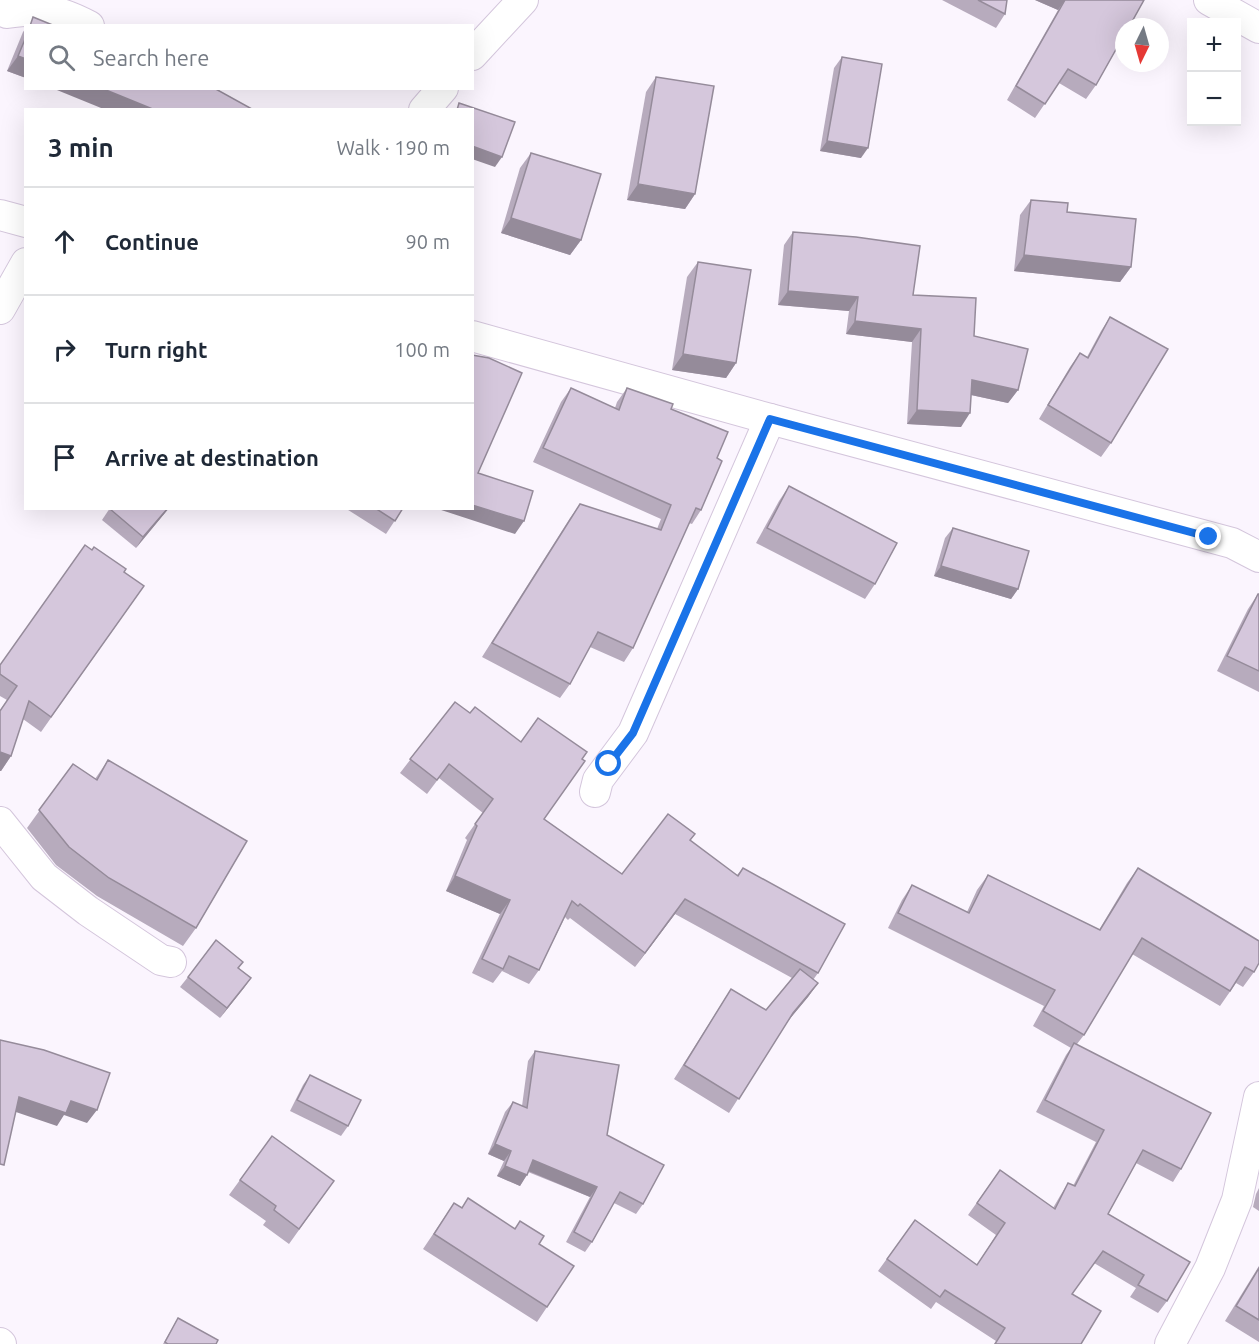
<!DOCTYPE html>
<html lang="en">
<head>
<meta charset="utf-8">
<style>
  body { margin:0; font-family:Ubuntu,sans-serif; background:#f2f2f3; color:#1f2937 }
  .controls { position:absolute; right:18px; top:18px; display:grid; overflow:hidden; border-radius:0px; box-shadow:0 6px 24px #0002 }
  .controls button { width:54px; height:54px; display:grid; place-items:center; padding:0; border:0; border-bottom:2px solid #e0e1e3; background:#fff; color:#1f2937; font:30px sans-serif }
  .compass { position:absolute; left:1115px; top:18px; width:54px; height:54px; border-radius:50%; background:#fff; box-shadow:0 6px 24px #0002; rotate:185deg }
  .stop { position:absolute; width:18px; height:18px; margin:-14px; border:4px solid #1a73e8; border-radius:50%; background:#fff }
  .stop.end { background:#1a73e8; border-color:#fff; box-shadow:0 2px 6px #0008 }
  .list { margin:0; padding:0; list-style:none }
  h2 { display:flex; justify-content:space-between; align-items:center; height:78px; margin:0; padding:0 24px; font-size:26px }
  h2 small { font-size:20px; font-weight:400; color:#747a83 }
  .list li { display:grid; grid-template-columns:39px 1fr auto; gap:18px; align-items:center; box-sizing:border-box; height:108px; padding:0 24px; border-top:2px solid #e0e1e3 }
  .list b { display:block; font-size:22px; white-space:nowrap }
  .list em { font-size:20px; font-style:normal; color:#747a83 }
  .icon { flex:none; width:33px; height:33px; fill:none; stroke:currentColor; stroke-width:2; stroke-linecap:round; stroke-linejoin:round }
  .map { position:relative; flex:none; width:1259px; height:1344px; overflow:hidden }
  .search { position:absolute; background:#fff; box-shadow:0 6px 24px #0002; left:24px; top:24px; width:450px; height:66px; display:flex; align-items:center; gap:15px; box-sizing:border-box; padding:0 21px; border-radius:0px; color:#747a83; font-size:22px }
  .panel { position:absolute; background:#fff; box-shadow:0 6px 24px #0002; left:24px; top:108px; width:450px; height:402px; border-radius:0px }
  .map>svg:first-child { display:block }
</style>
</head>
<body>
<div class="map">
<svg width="1259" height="1344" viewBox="0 0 1259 1344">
  <rect width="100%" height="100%" fill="#fbf5fe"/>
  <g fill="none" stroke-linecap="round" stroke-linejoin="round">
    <!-- street casing -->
    <g stroke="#d4c6dc" stroke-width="32">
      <g id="street">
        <polyline points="1209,0 1259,28"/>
        <path d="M7 13C43 8 57 9 89 26"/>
        <polyline points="472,55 523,0"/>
        <polyline points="424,110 443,88"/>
        <polyline points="0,215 26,222"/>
        <polyline points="0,309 26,263"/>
        <polyline points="472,336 770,419 1232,543 1259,557"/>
        <polyline points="595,792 598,780 633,733 770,419"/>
        <polyline points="0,822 44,877 88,911 161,960 171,962"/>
        <polyline points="0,1343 1,1344"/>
        <polyline points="1170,1344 1210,1268 1237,1200 1259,1097"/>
      </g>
    </g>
    <!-- street -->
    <use href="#street" stroke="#fff" stroke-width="30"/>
  </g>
  <!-- wall -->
  <g fill="#b7abbd">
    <polygon points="942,0 1007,0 1005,14 996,28"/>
    <polygon points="1035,0 1144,0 1096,85 1086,99 1059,83 1035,118 1007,100 1058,10"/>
    <polygon points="26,28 26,78 7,71 23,32"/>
    <polygon points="842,57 861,158 820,151 834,68"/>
    <polygon points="656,77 695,194 685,209 627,200 646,92"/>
    <polygon points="531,153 581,240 570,255 501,233 520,168"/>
    <polygon points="1031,200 1131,267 1120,282 1014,271 1020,215"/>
    <polygon points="793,232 913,295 974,336 1018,390 1008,403 971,395 961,427 907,424 912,342 846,334 849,311 778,305 784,245"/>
    <polygon points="698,262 736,363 726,378 672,370 687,277"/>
    <polygon points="1110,317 1111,443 1101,457 1039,419 1070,367 1080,353 1087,357 1101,331"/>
    <polygon points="571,388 615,408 617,402 627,388 671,409 717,458 701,510 692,524 689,523 633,648 624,662 590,647 570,684 560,698 482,657 570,518 580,504 657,529 661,519 533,462 561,402"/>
    <polygon points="789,486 875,584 865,599 756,543 779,501"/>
    <polygon points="110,508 169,508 136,548 102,520"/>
    <polygon points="345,508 403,508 386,534"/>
    <polygon points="953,528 1018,589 1011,599 934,576 945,538"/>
    <polygon points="124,572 144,586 41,732 23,719 11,756 1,771 0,771 0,710 7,700 0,696 0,665"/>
    <polygon points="1258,594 1259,594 1259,692 1217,671 1248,609"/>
    <polygon points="455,702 544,819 622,874 695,834 690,841 737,875 743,868 818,973 813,980 818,983 808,997 787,1022 729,1113 674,1079 731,989 766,1010 792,978 675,914 635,967 570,918 568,920 565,917 539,970 529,984 502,971 493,983 472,973 500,914 446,891 467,840 465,838 483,813 439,778 427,794 400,773"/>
    <polygon points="108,760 196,928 183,946 97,896 56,865 27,828 73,764 95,779"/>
    <polygon points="1138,868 1254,972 1243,987 1236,983 1220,1006 1132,954 1084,1035 1077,1044 1181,1169 1173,1182 1136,1163 1108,1214 1167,1301 1158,1313 1130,1297 1136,1288 1094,1263 1072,1294 1081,1344 994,1344 996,1341 936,1302 931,1309 878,1271 915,1220 977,1265 996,1235 968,1215 1000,1170 1053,1208 1060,1196 1068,1183 1073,1186 1096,1142 1036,1112 1066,1055 1071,1048 1033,1026 1044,1006 888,928 902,900 912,885 967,912 977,890 988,875 1099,930 1127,883"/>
    <polygon points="239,968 251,978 220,1018 180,987 188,977"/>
    <polygon points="535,1051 607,1135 643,1204 636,1214 614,1203 592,1242 585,1252 566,1242 590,1197 528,1172 520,1186 497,1176 504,1161 488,1154 505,1112 513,1102 522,1106 528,1061"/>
    <polygon points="310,1075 348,1126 341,1136 290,1111 303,1085"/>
    <polygon points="272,1136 334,1181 289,1244 263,1225 266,1221 229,1195"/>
    <polygon points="1259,1188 1259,1211 1253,1207 1256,1194"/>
    <polygon points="454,1203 462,1208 539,1244 547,1307 537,1322 423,1249"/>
    <polygon points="1259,1266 1259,1342 1225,1321"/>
    <polygon points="178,1318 216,1344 163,1344"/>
  </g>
  <!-- shaded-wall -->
  <g fill="#958b9a">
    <polygon points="1035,0 1065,0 1058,10"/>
    <polygon points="18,56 26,59 26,78 7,71"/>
    <polygon points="52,88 101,88 155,110 106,110"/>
    <polygon points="827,141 868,148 861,158 820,151"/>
    <polygon points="472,146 502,157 495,167 472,159"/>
    <polygon points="638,184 695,194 685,209 627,200"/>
    <polygon points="511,218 581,240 570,255 501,233"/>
    <polygon points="1024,255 1131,267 1120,282 1014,271"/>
    <polygon points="788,291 858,297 849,311 778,305"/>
    <polygon points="855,321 921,329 912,342 846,334"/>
    <polygon points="683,354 736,363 726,378 672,370"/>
    <polygon points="972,380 1018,390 1008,403 962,393"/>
    <polygon points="917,410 970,413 961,427 907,424"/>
    <polygon points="472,505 524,521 515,534 435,508 472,508"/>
    <polygon points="168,508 169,508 136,548 143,537"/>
    <polygon points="941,566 1018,589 1011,599 934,576"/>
    <polygon points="0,752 11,756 1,771 0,771"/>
    <polygon points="455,876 510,900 500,914 446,891"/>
    <polygon points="685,899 675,914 635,967 645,953"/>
    <polygon points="251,978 244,988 220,1018 227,1008"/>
    <polygon points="818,983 808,997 783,1027 793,1013"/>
    <polygon points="19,1097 71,1101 97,1110 87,1123 64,1115 57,1126 10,1110"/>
    <polygon points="495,1144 511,1151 504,1161 488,1154"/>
    <polygon points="533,1160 597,1187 590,1197 526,1170"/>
    <polygon points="505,1166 527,1175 520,1186 497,1176"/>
  </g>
  <!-- building -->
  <g fill="#d5c7dc" stroke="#958b9a" stroke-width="1.5">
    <polygon points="978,0 1007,0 1005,14"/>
    <polygon points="1065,0 1144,0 1129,27 1124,27 1124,35 1096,85 1068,69 1045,104 1016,86"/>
    <polygon points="33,17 55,26 30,26"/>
    <polygon points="26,37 26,59 18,56"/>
    <polygon points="842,57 882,64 868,148 827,141"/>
    <polygon points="656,77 714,86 695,194 638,184"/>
    <polygon points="101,88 214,88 252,109 155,110"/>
    <polygon points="459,103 515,122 502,157 472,146 472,110 457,110"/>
    <polygon points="531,153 601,174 581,240 511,218"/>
    <polygon points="1031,200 1068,203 1067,212 1136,219 1131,267 1024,255"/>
    <polygon points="793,232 856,237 920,246 913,295 976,298 974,336 1028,349 1018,390 972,380 970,413 917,410 921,329 855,321 858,297 788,291"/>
    <polygon points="698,262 751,270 736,363 683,354"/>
    <polygon points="1110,317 1168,349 1111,443 1048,405 1080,353 1088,358"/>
    <polygon points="472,355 489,358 522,373 478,473 533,491 524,521 472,505"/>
    <polygon points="571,388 619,410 627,388 673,404 671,409 728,432 717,458 722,461 701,510 696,508 633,648 598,632 570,684 492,643 580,504 661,530 671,505 543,448"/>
    <polygon points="789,486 897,543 875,584 767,528"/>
    <polygon points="110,508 168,508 143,537 110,509"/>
    <polygon points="375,508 403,508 395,521"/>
    <polygon points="953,528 1029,551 1018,589 941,566"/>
    <polygon points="85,545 92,550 94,547 126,569 124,572 144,586 51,717 29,701 11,756 0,752 0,711 17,686 0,674 0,665"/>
    <polygon points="1258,594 1259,594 1259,671 1227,656"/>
    <polygon points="455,702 470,713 475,707 521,742 538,718 587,752 582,759 585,761 544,819 622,874 668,814 695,834 690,840 738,876 743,868 845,924 818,973 685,899 645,953 580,904 578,906 572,901 539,970 509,956 503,969 482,959 510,900 455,876 477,826 475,824 493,799 449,764 437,780 410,759"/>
    <polygon points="108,760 247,841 196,928 109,878 69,847 39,810 73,764 97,780"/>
    <polygon points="1138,868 1259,941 1259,963 1254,972 1245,967 1230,991 1142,938 1084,1035 1043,1011 1055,990 898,913 912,885 969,913 988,875 1100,930"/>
    <polygon points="216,940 243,962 238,968 251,978 227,1008 188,977"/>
    <polygon points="800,969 818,983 793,1013 739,1099 684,1065 731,989 766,1010"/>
    <polygon points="0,1040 44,1050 110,1073 97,1110 71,1101 66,1113 19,1097 4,1165 0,1164"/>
    <polygon points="1074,1043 1211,1113 1181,1169 1143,1150 1108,1214 1190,1262 1167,1301 1138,1285 1144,1275 1103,1251 1072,1294 1101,1311 1081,1344 995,1344 1005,1328 945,1290 940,1297 887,1259 915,1220 977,1265 1005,1223 977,1203 1000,1170 1055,1209 1068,1183 1075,1186 1104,1130 1045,1100"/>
    <polygon points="535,1051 619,1065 607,1135 664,1165 643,1204 620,1192 592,1242 574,1232 597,1187 533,1160 527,1175 505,1166 511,1151 495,1144 513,1102 527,1108"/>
    <polygon points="310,1075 361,1100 348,1126 297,1100"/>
    <polygon points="272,1136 334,1181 299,1229 274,1210 276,1206 240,1180"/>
    <polygon points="468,1198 515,1229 520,1221 544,1236 539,1244 574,1266 547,1307 434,1234 454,1203 462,1208"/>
    <polygon points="1259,1268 1259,1320 1236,1306"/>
    <polygon points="178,1318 218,1340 216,1344 168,1344 165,1342"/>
  </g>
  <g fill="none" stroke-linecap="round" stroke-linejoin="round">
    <!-- route -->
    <polyline stroke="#1a73e8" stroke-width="8" points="609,764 633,733 770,419 1209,537"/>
  </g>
</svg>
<div class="controls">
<button>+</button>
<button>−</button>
</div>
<svg class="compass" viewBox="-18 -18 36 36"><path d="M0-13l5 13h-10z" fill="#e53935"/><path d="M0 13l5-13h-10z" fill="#747a83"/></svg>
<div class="stop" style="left:609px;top:764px"></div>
<div class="stop end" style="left:1209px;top:537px"></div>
<div class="search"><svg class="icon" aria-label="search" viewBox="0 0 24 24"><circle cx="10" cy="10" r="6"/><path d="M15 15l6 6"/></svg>Search here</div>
<section class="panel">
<h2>3 min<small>Walk · 190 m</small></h2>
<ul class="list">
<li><svg class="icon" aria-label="ahead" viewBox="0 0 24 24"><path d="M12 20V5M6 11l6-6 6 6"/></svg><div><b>Continue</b></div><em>90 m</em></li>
<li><svg class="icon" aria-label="right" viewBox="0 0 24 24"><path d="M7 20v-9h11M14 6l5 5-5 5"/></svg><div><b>Turn right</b></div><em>100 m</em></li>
<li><svg class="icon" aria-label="arrive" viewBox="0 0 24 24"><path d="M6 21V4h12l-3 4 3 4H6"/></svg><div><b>Arrive at destination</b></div></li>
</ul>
</section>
</div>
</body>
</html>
